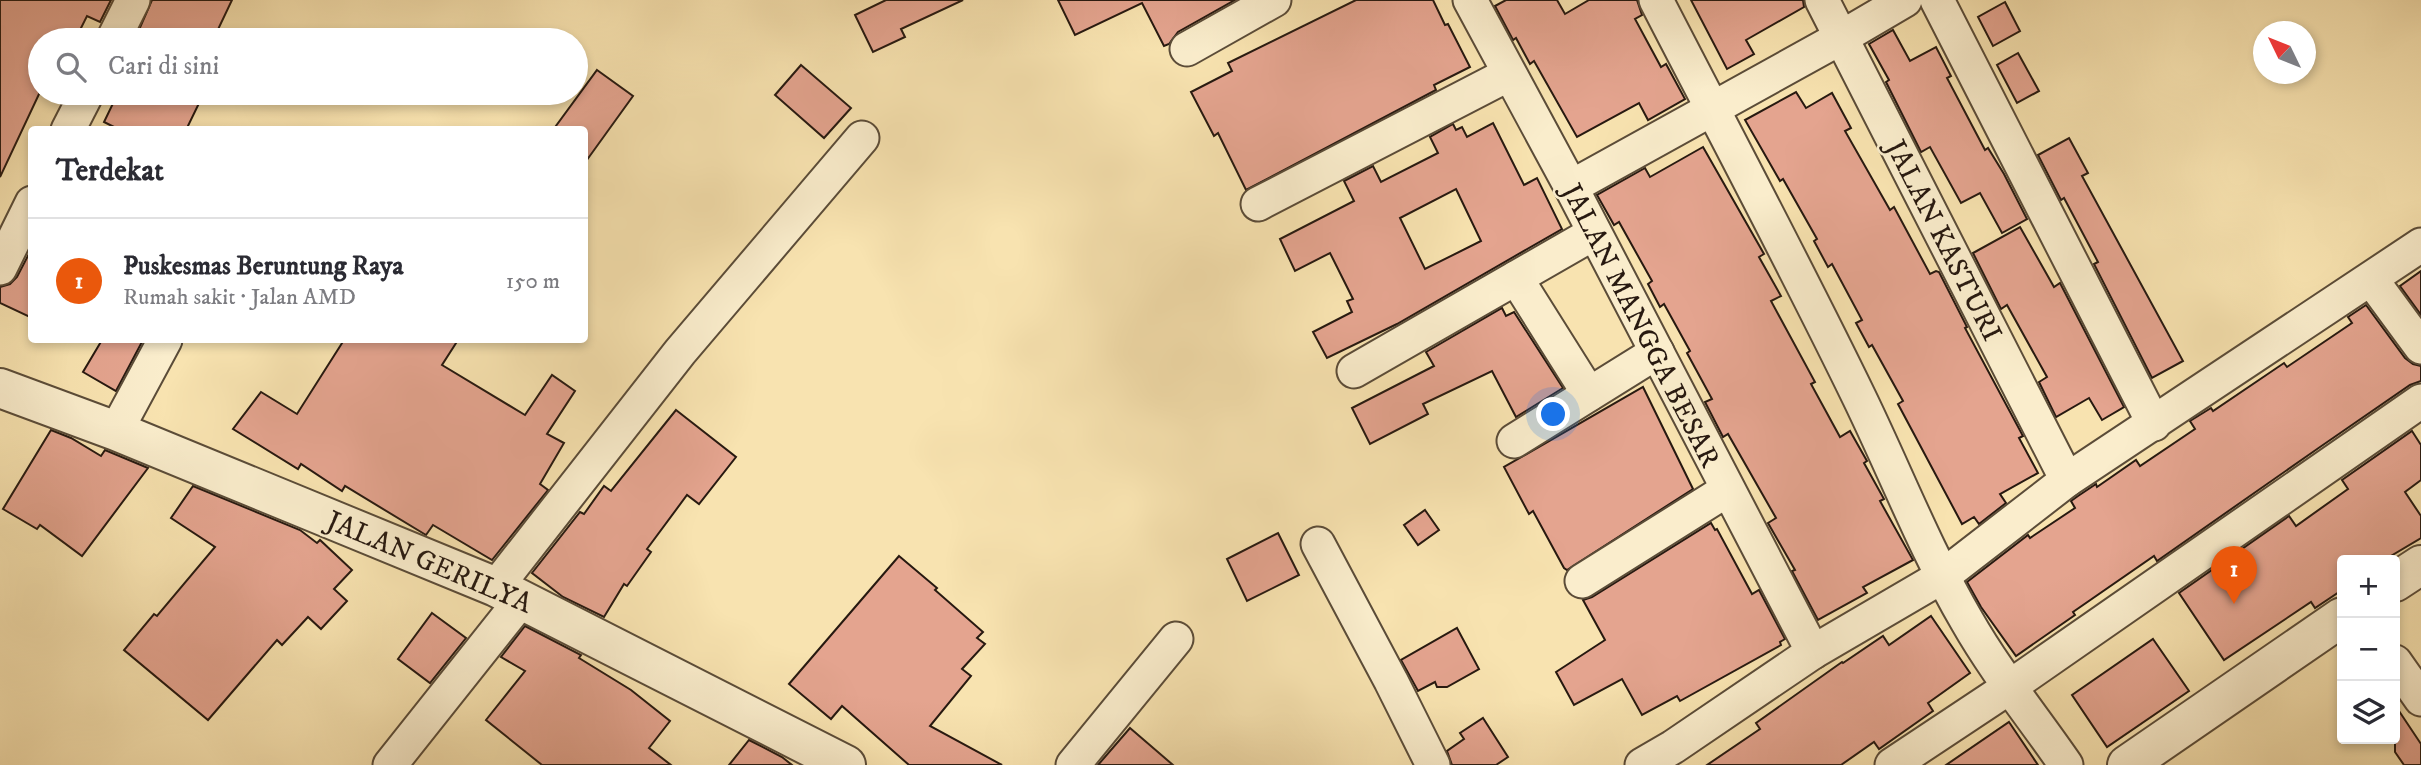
<!DOCTYPE html>
<html lang="id">
<head>
<meta charset="utf-8">
<style>
  body { margin:0; font-family:"IM FELL DW Pica",serif; background:#f2f2f3; color:#2b2b33 }
  .controls { position:absolute; right:21px; bottom:21px; display:grid; overflow:hidden; border-radius:7px; box-shadow:0 4px 10px #0003 }
  .controls button { width:63px; height:63px; display:grid; place-items:center; padding:0; border:0; border-bottom:2px solid #e1e1e2; background:#fff; color:#2b2b33; font:35px sans-serif }
  .compass { position:absolute; left:2253px; top:21px; width:63px; height:63px; border-radius:50%; background:#fff; box-shadow:0 4px 10px #0003; rotate:313deg }
  .you { position:absolute; left:1554px; top:415px; width:24px; height:24px; margin:-18px; border:5px solid #fff; border-radius:50%; background:#1a73e8; box-shadow:0 0 0 10px #1a73e833 }
  .badge { display:grid; place-items:center; width:46px; height:46px; border-radius:50%; background:#ea580c; color:#fff; font-size:23px; font-weight:700 }
  .pin { position:absolute; translate:-50% -58px; filter:drop-shadow(0 2px 4px #0008) }
  .pin::after { content:''; position:absolute; top:37px; width:24px; height:21px; background:inherit; clip-path:polygon(0 0,100% 0,50% 100%) }
  .list { margin:0; padding:0; list-style:none }
  h2 { display:flex; justify-content:space-between; align-items:center; height:91px; margin:0; padding:0 28px; font-size:30px }
  h2 small { font-size:23px; font-weight:400; color:#7c7c81 }
  .list li { display:grid; grid-template-columns:46px 1fr auto; gap:21px; align-items:center; box-sizing:border-box; height:126px; padding:0 28px; border-top:2px solid #e1e1e2 }
  .list b { display:block; font-size:26px; white-space:nowrap }
  .list p { margin:0; font-size:23px; white-space:nowrap; color:#7c7c81 }
  .list em { font-size:23px; font-style:normal; color:#7c7c81 }
  .icon { flex:none; width:38px; height:38px; fill:none; stroke:currentColor; stroke-width:2; stroke-linecap:round; stroke-linejoin:round }
  .map { position:relative; flex:none; width:2421px; height:765px; overflow:hidden }
  .search { position:absolute; background:#fff; box-shadow:0 4px 10px #0003; left:28px; top:28px; width:560px; height:77px; display:flex; align-items:center; gap:18px; box-sizing:border-box; padding:0 24px; border-radius:38px; color:#7c7c81; font-size:26px }
  .panel { position:absolute; background:#fff; box-shadow:0 4px 10px #0003; left:28px; top:126px; width:560px; height:217px; border-radius:7px }
  .map>svg:first-child { display:block }
</style>
</head>
<body>
<div class="map">
<svg width="2421" height="765" viewBox="0 0 2421 765">
  <rect width="100%" height="100%" fill="#f8e3b0"/>
  <filter id="stains"><feTurbulence type="fractalNoise" baseFrequency=".00286" numOctaves="4"/><feColorMatrix values="0 0 0 0 .2 0 0 0 0 .09 0 0 0 0 .02 0 0 0 .5 -.17"/></filter>
  <radialGradient id="worn" r=".72"><stop offset=".6" stop-color="#630" stop-opacity="0"/><stop offset="1" stop-color="#630" stop-opacity=".3"/></radialGradient>
  <!-- building -->
  <g fill="#e4a48f" stroke="#271910" stroke-width="2" fill-rule="evenodd">
    <polygon points="0,0 111,0 100,22 87,16 75,40 40,40 40,92 0,177"/>
    <polygon points="152,0 232,0 213,40 139,40 135,39"/>
    <polygon points="886,0 963,0 901,29 905,37 873,52 855,15"/>
    <polygon points="1058,0 1235,0 1178,32 1169,44 1164,46 1142,3 1075,35"/>
    <polygon points="1356,0 1433,0 1445,25 1448,24 1470,67 1434,85 1436,90 1246,190 1218,133 1214,136 1191,92 1232,71 1228,63"/>
    <polygon points="1506,0 1557,0 1565,14 1589,0 1637,0 1642,15 1635,19 1661,67 1666,64 1685,99 1648,120 1639,103 1577,137 1534,61 1530,64 1516,38 1513,40 1495,6"/>
    <polygon points="1691,0 1803,0 1804,7 1746,40 1754,54 1727,69"/>
    <polygon points="2005,2 2020,31 1993,46 1978,17"/>
    <polygon points="1893,30 1910,61 1936,47 1951,76 1947,78 1985,150 1988,148 2004,174 2027,219 2002,233 1980,193 1961,203 1930,147 1921,152 1886,82 1889,80 1869,44"/>
    <polygon points="2018,53 2039,91 2017,103 1997,65"/>
    <polygon points="801,65 851,108 824,138 775,95"/>
    <polygon points="597,70 633,96 584,164 584,130 553,130"/>
    <polygon points="1796,92 1806,108 1832,93 1851,128 1845,131 1890,210 1894,207 1930,274 1936,271 1939,272 1967,327 1965,328 2023,436 2019,438 2038,473 2000,494 2006,503 1979,524 1974,517 1962,524 1898,404 1903,401 1872,345 1869,347 1856,323 1862,320 1832,264 1828,267 1814,241 1817,239 1783,179 1780,181 1745,120"/>
    <polygon points="118,93 204,93 186,130 120,130 104,122"/>
    <path d="M1493 123 1524 185 1537 178 1562 229 1397 324 1327 358 1313 332 1352 312 1347 301 1353 299 1330 253 1295 271 1280 239 1354 201 1344 181 1373 166 1381 182 1438 153 1430 137 1453 124 1456 130 1462 127 1467 137ZM1456 189 1481 241 1425 269 1400 218Z"/>
    <polygon points="2069,138 2088,173 2082,176 2183,361 2152,378 2094,264 2098,262 2064,198 2061,200 2038,155"/>
    <polygon points="1703,147 1764,254 1759,257 1781,296 1771,301 1815,382 1811,384 1840,437 1850,431 1867,461 1864,463 1884,499 1880,501 1913,560 1863,587 1867,593 1818,620 1792,571 1795,570 1768,523 1776,518 1728,434 1723,437 1705,402 1712,399 1687,353 1690,351 1664,304 1660,307 1648,284 1652,281 1619,222 1614,225 1597,195 1645,168 1650,177"/>
    <polygon points="2020,227 2054,287 2060,283 2124,407 2102,420 2089,398 2056,417 2039,382 2047,377 2007,305 2001,309 1973,253"/>
    <polygon points="32,248 32,318 0,303 0,287 10,284 17,277"/>
    <polygon points="2421,271 2421,315 2400,286"/>
    <polygon points="2366,305 2405,358 2413,364 2421,366 2421,381 2410,385 2320,447 2157,561 2154,556 2073,612 2075,615 2016,656 1981,607 1967,582 2028,535 2030,538 2075,508 2071,501 2078,496 2096,484 2097,487 2136,460 2140,466 2195,429 2190,421 2211,408 2213,411 2284,363 2287,367 2352,323 2348,317"/>
    <polygon points="1502,308 1506,316 1514,312 1563,388 1516,417 1492,371 1423,404 1428,414 1370,444 1352,408 1434,366 1426,352"/>
    <polygon points="102,340 143,340 116,391 83,372"/>
    <polygon points="344,340 458,340 442,365 525,415 552,375 575,391 547,434 564,443 540,484 548,490 492,560 433,525 426,535 345,486 342,491 301,464 298,469 233,429 261,392 297,414"/>
    <polygon points="1643,387 1693,489 1567,570 1564,568 1533,511 1529,514 1504,467"/>
    <polygon points="676,410 736,457 699,504 687,495 647,549 651,552 627,586 624,584 604,617 563,597 532,573 580,512 584,514 604,486 611,491"/>
    <polygon points="51,430 71,438 101,456 105,450 148,468 82,556 40,525 37,529 3,509"/>
    <polygon points="2412,431 2421,445 2421,480 2405,492 2421,516 2421,538 2384,560 2342,560 2342,590 2315,608 2311,602 2224,660 2179,593 2289,516 2296,526 2348,489 2342,480"/>
    <polygon points="193,486 300,530 317,543 320,540 352,570 334,589 347,601 321,629 308,617 282,645 277,640 208,720 124,650 154,614 157,616 215,547 171,518"/>
    <polygon points="1425,510 1439,530 1418,545 1404,525"/>
    <polygon points="1711,523 1715,530 1717,529 1752,594 1759,590 1785,639 1780,642 1781,645 1680,701 1677,696 1642,715 1622,679 1574,705 1556,672 1605,640 1583,600 1592,597"/>
    <polygon points="1278,533 1299,575 1247,601 1227,559"/>
    <polygon points="899,556 937,588 935,590 983,632 977,638 985,644 962,669 971,676 930,726 1002,765 909,765 842,706 831,719 789,684"/>
    <polygon points="432,613 466,638 430,683 398,659"/>
    <polygon points="1931,616 1970,673 1928,703 1933,711 1879,749 1874,742 1841,765 1707,765 1760,729 1756,723 1842,662 1843,663 1883,636 1889,645"/>
    <polygon points="525,626 581,655 579,658 631,690 670,721 649,748 671,765 542,765 486,720 525,671 501,657"/>
    <polygon points="1457,628 1479,669 1447,687 1437,687 1435,682 1418,691 1401,660"/>
    <polygon points="2153,639 2189,691 2107,747 2072,695"/>
    <polygon points="2395,705 2421,744 2421,765 2404,765 2395,752"/>
    <polygon points="1483,718 1508,757 1496,765 1452,765 1447,751 1464,739 1460,733"/>
    <polygon points="2009,722 2038,765 1946,765"/>
    <polygon points="1130,728 1173,765 1098,765"/>
    <polygon points="749,740 782,757 792,765 729,765"/>
  </g>
  <g fill="none" stroke-linecap="round" stroke-linejoin="round">
    <!-- minor casing -->
    <g stroke="#5b4c38" stroke-width="37">
      <g id="minor">
        <polyline points="1470,0 1571,187 1813,652"/>
        <path d="M1656 0C1724 132 1794 263 1859 397 1895 471 1925 549 1967 621 1996 672 2033 717 2066 765"/>
        <polyline points="1822,0 2067,480"/>
        <polyline points="1937,0 2154,424"/>
        <polyline points="113,40 133,0"/>
        <polyline points="1187,49 1274,0"/>
        <polyline points="68,130 87,93"/>
        <polyline points="1571,187 1842,37 1905,0"/>
        <polyline points="1258,204 1509,74"/>
        <polyline points="0,268 32,203"/>
        <polyline points="1516,278 1589,394"/>
        <polyline points="2371,279 2421,347"/>
        <polyline points="1354,371 1594,233"/>
        <polyline points="116,431 165,340"/>
        <polyline points="1514,441 1657,352"/>
        <polyline points="1318,544 1391,681 1433,765"/>
        <polyline points="1582,581 1727,490"/>
        <polyline points="496,587 680,352 862,138"/>
        <polyline points="2395,662 2421,699"/>
        <polyline points="390,765 522,599"/>
        <polyline points="1073,765 1176,639"/>
        <polyline points="1642,765 1673,747 1813,652 1943,576 2067,480 2421,245"/>
        <polyline points="1892,765 2008,688 2421,401"/>
      </g>
    </g>
    <!-- tertiary casing -->
    <g stroke="#5b4c38" stroke-width="42">
      <g id="tertiary">
        <polyline points="0,388 116,431 496,587 846,765"/>
        <polyline points="2395,582 2421,565"/>
        <polyline points="2127,765 2342,617"/>
      </g>
    </g>
    <!-- minor -->
    <use href="#minor" stroke="#faedcc" stroke-width="33"/>
    <!-- tertiary -->
    <use href="#tertiary" stroke="#faedcc" stroke-width="38"/>
  </g>
  <g text-anchor="middle" stroke-width="5" stroke-linejoin="round" paint-order="stroke">
    <!-- street labels -->
    <g font-size="28" fill="#271910" stroke="#faedcc">
      <text transform="translate(1945 240) rotate(63)" y="10">JALAN KASTURI</text>
      <text transform="translate(1642 325) rotate(63)" y="10">JALAN MANGGA BESAR</text>
      <text transform="translate(430 561) rotate(23)" y="10">JALAN GERILYA</text>
    </g>
  </g>
  <rect width="100%" height="100%" filter="url(#stains)"/>
  <rect width="100%" height="100%" fill="url(#worn)"/>
</svg>
<div class="controls">
<button>+</button>
<button>−</button>
<button><svg class="icon" aria-label="layers" viewBox="0 0 24 24"><path d="M12 4l9 5-9 5-9-5zM3 14l9 5 9-5"/></svg></button>
</div>
<svg class="compass" viewBox="-18 -18 36 36"><path d="M0-13l5 13h-10z" fill="#e53935"/><path d="M0 13l5-13h-10z" fill="#7c7c81"/></svg>
<div class="you"></div>
<div class="pin badge" style="left:2234px;top:604px">1</div>
<div class="search"><svg class="icon" aria-label="search" viewBox="0 0 24 24"><circle cx="10" cy="10" r="6"/><path d="M15 15l6 6"/></svg>Cari di sini</div>
<section class="panel">
<h2>Terdekat<small></small></h2>
<ul class="list">
<li><span class="badge">1</span><div><b>Puskesmas Beruntung Raya</b><p>Rumah sakit · Jalan AMD</p></div><em>150 m</em></li>
</ul>
</section>
</div>
</body>
</html>
